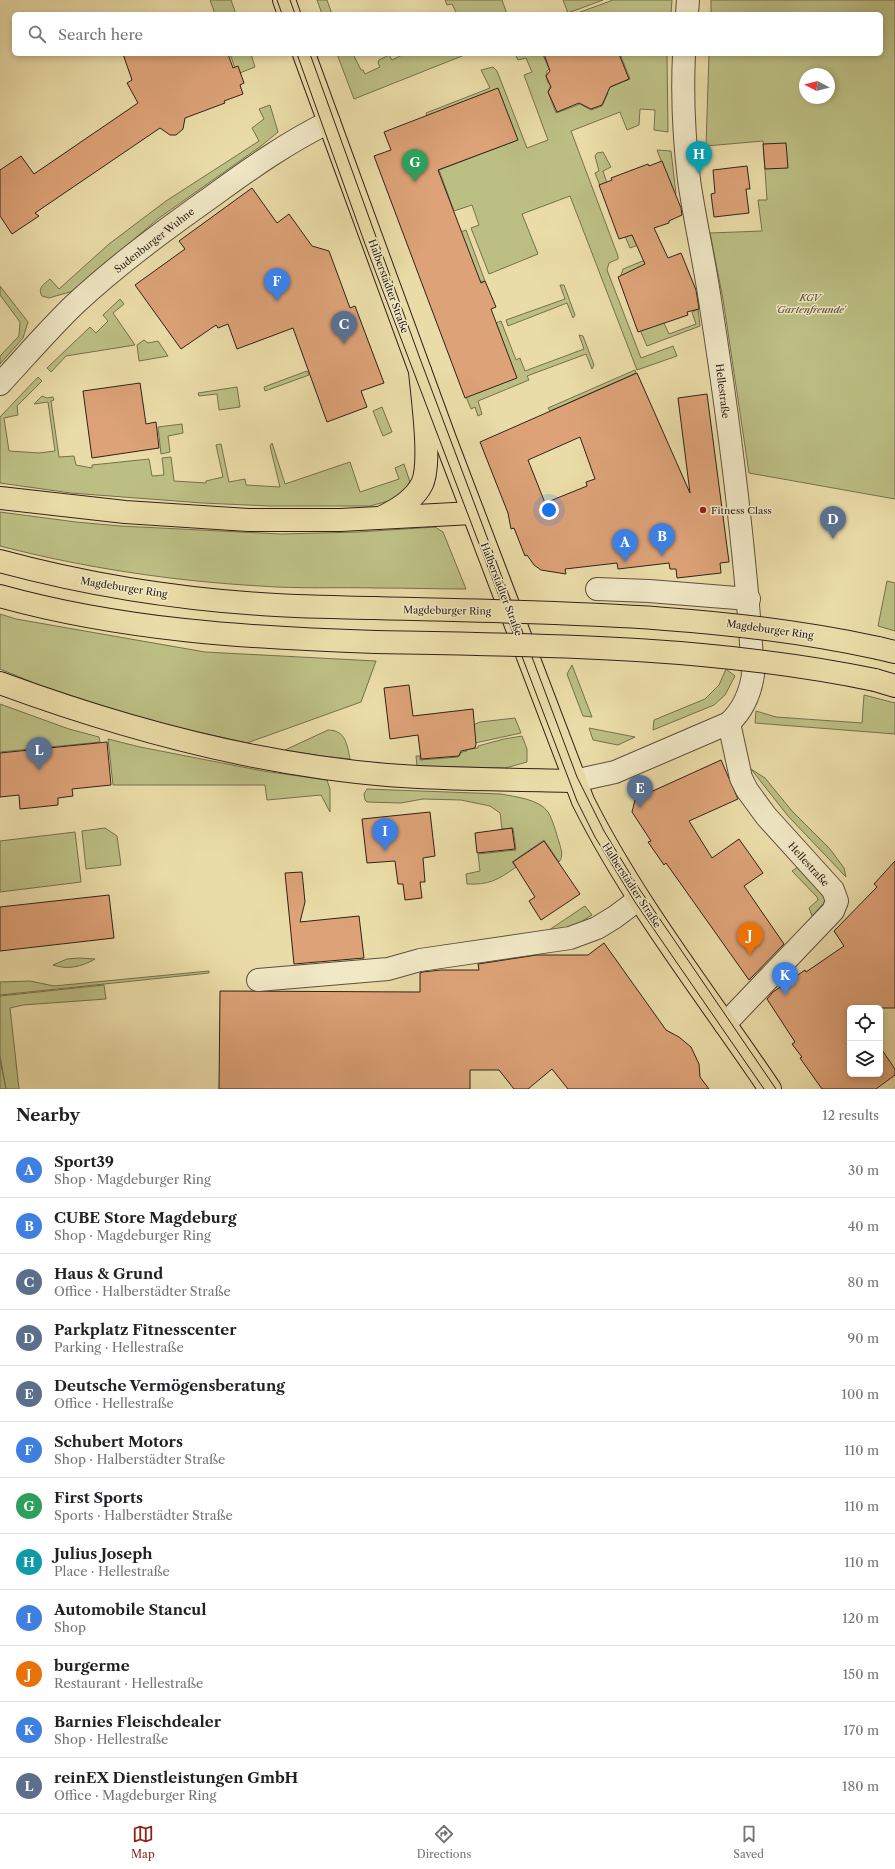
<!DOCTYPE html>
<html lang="en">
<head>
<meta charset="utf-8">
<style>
  body { margin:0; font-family:"Libre Caslon Text",serif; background:#f6f6f6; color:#202124 }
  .controls { position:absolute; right:12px; bottom:12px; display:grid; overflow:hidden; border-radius:6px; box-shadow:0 2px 6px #0003 }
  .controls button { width:36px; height:36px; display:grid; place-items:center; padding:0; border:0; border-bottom:1px solid #e0e0e0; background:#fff; color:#202124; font:20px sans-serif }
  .compass { position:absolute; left:799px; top:68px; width:36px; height:36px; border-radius:50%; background:#fff; box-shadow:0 2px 6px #0003; rotate:277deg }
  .you { position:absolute; left:549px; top:510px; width:14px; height:14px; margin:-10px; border:3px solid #fff; border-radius:50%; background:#1a73e8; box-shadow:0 0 0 6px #1a73e833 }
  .badge { display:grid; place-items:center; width:26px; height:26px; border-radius:50%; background:#8f2418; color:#fff; font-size:13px; font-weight:700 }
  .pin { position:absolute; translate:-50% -33px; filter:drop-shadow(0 1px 2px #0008) }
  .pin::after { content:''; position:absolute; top:21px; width:14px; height:12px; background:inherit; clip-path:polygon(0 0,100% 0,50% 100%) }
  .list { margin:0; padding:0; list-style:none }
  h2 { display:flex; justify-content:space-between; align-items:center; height:52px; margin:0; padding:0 16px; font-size:17px }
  h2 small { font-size:13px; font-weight:400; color:#757577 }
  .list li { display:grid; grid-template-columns:26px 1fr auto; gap:12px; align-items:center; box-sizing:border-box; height:56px; padding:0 16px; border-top:1px solid #e0e0e0 }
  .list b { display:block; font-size:15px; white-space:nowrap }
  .list p { margin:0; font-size:13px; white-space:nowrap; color:#757577 }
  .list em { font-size:13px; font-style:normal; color:#757577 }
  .icon { flex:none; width:22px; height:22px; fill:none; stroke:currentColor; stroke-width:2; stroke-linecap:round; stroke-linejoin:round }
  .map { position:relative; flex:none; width:895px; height:1089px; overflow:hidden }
  .search { position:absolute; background:#fff; box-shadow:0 2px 6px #0003; left:12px; right:12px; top:12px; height:44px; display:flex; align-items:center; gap:10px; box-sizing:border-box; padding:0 14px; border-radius:6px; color:#757577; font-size:15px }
  .sheet { height:724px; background:#fff }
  nav { display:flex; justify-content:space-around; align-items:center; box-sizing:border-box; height:56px; border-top:1px solid #e0e0e0; background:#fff; font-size:11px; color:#757577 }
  nav a { display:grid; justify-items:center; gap:2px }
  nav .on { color:#8f2418 }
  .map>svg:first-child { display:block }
</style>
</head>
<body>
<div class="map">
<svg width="895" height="1089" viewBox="0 0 895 1089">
  <rect width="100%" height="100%" fill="#eadca8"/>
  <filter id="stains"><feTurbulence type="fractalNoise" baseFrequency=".005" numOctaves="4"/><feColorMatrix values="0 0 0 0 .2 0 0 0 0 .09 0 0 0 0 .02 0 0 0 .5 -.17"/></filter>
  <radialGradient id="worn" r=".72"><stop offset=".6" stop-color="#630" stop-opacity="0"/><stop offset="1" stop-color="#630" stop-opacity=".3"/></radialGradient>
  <!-- green -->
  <g fill="#bcbf84" stroke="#76704e" fill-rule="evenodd">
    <polygon points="210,0 231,0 236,14 215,14"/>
    <polygon points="317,0 327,0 332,14 322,14"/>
    <polygon points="445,0 502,0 507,14 457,14 452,4 447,5"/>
    <polygon points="563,0 603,0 568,13"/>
    <polygon points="613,0 672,0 671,14 575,14"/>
    <path d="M711 0H895V499L749 473 723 299 710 233 762 231 758 200H767L763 141 706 146 709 54H881V14H711ZM805 74H829V98H805Z"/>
    <polygon points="230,54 251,54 255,67 237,74"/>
    <polygon points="337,54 353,54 361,70 363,70 365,74 380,67 378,63 379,60 389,55 392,60 404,54 467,54 354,99"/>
    <polygon points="515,54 545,54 543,55 549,69 547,71 546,76 548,83 551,84 548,92 556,113 580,104 591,110 602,106 608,93 606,89 630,79 620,54 667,54 668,132 654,130 655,110 640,109 639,125 627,130 620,112 571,131 618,256 618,259 609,263 607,270 641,358 673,346 677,356 637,370 570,196 522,214 538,254 489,274 471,228 479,225 472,205 454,211 439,170 515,141 497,91 427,117 426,113 490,88 481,70 493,67 497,71 527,148 548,140 524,75 532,72 526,58 518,60"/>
    <path d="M270 105 278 132 261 146 159 218 73 291 49 298 42 296C37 288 44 284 50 279L59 289 109 244 166 201 259 141 252 128 264 119 259 109Z"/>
    <polygon points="657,150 671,151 676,194 674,195"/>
    <polygon points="603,152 611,167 603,171 607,183 600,186 595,173 599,171 595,156 597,153"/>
    <polygon points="648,227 657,259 620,278 623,269 650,258 644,243 630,248 625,236"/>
    <polygon points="466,230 485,281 477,283 449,236"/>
    <polygon points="560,285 564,285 575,315 573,318 567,303 508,326 506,320 565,299"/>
    <polygon points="0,286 28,322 23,338 0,364 0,356 19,336 20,322 0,295"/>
    <polygon points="120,299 124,304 113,313 135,345 66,356 51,372 47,368 90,327 96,333 108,321 103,315"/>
    <polygon points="698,309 700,326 647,346 640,330 663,321 669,334 696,324 692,312"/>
    <polygon points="501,321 516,360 520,358 525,371 584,349 579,335 583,336 594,365 592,369 586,354 527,376 529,380 478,401 482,414 478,416 475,407 471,409 465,394 493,324"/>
    <polygon points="144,340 148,343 158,341 168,356 139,361 137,345"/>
    <polygon points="635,370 636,373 550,411 548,408"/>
    <polygon points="307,371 309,375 265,391 264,387"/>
    <polygon points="38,377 42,381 17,406 18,415 4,418 9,451 39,453 55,451 48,402 34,404 42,396 47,398 53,397 54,400 51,401 59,457 74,456 76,465 92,468 92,465 149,459 152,476 164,475 162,458 171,457 174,481 206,483 206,481 223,477 216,445 221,444 229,482 245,479 246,485 280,487 270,446 272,443 285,484 350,462 360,492 399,479 395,468 404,464 410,482 408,488 392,500 370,506 270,506 202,503 71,493 0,483 0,417"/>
    <polygon points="237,387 240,407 219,410 217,394 199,396 198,393"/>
    <polygon points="382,407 392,432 383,436 373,411"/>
    <polygon points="182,424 183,433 168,436 170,452 161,454 158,427"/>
    <path d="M0 512 76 522 120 526 281 534 358 532 435 527 443 532 466 589C437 589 408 588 378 588 339 587 300 589 260 586 173 581 85 568 0 546Z"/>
    <polygon points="887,581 895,583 895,631 878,626"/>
    <polygon points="0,614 16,619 205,652 376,661 361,702 247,743 167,725 124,713 39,685 0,669"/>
    <polygon points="572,665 592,717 583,716 567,674"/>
    <polygon points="726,669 735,676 725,695 714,705 653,730 654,720 705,699 719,685"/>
    <polygon points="864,695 895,703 895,734 755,723 756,711 776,717 862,723"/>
    <polygon points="0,704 69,729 99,737 100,742 0,752"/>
    <polygon points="515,718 521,733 475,743 473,725 480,722"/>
    <polygon points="589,728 635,737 618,745 593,740"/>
    <path d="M328 730C346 730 347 745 350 759L321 756 285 750Z"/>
    <polygon points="522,736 527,749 527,762 505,768 417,766 416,756 420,756 420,760 458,757 462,752 467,751 466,749 478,748 478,746 504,739"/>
    <polygon points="108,739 140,747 263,771 327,780 330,789 330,812 321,795 267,800 265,785 113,785"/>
    <polygon points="751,769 765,778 792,811 830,849 844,868 846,877 788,816"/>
    <path d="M367 789 501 794C516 797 539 799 548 812 553 820 556 833 559 842 561 849 564 856 559 862L544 840 512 862 516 867C498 880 489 885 467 884L466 874 480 871 478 854 516 850 513 828 502 829 500 813 490 806 461 800 423 799 401 803 367 802 365 800 364 794Z"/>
    <polygon points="105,828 117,836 121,865 86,869 82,831"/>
    <polygon points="75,832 81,882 0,892 0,841"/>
    <polygon points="798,867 824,894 825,899 824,903 812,916 809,908 818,900 817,897 792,871"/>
    <polygon points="585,906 592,915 565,932 531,933 549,930"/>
    <path d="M79 958 95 959C81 967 68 970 53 965L67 959Z"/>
    <polygon points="209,971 209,973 0,995 0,982 30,981 54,986"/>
    <polygon points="104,985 106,999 23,1005 10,1008 19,1089 6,1089 0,1056 0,996"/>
    <polygon points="0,1060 6,1089 0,1089"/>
  </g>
  <!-- building -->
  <g fill="#dda277" stroke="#302217" fill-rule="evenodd">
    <polygon points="123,54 228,54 233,68 238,66 244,83 240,85 243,94 224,101 225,103 185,118 183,129 176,135 170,135 160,128 35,213 39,216 12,234 0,216 0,170 21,156 34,174 138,103 127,83 132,80"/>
    <polygon points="544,54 619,54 629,79 610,87 602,105 591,109 579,103 557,112 548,92 551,87 546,76 550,71"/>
    <polygon points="498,88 518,140 438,170 481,283 485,281 488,288 496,307 491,309 517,378 465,398 374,156 391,150 384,132"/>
    <polygon points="786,143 788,168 765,169 763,144"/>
    <polygon points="662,161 681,208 682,215 669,221 669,223 654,228 668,258 681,253 696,290 699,309 687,312 688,315 638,332 618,277 645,264 632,235 619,239 599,185 612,180 611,178 648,164 649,166"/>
    <polygon points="747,166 750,189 746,189 749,213 714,217 711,194 715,193 713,170"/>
    <polygon points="252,188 277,223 289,214 312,246 329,251 350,308 355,306 384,383 361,391 367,407 327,422 293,328 237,349 228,324 218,328 216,325 181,349 135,285 185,249 179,241"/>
    <path d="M637 373 690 493 678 398 707 394 729 562 720 563 721 573 677 578 676 569H670L669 563 618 569 617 563 565 569 566 574 541 570 534 565 527 555 525 556 514 528 511 529 508 513 480 442ZM580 437 595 479 586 482 587 486 545 503 528 460Z"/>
    <polygon points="140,383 146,424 156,422 159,448 92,458 83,391"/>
    <polygon points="409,685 413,716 473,709 476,744 475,748 461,751 459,756 421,759 418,735 390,739 384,688"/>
    <polygon points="107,742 111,785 72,789 73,796 58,798 58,805 20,809 19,795 0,797 0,753"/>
    <polygon points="721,760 738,799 689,821 712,858 739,839 763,873 744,886 784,944 749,980 666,863 664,865 648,842 651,841 632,812 635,800 644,795"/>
    <polygon points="430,812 435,856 423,858 425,882 420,882 422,898 405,900 403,884 398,884 395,861 367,863 362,819"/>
    <polygon points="512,828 515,849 477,853 475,833"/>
    <polygon points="544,841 580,894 541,920 529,901 535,897 513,862"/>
    <polygon points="895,861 895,1008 850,1008 850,1074 880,1074 880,1047 895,1069 895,1075 876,1089 822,1089 800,1058 802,1057 792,1044 795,1042 767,999 773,992 805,970 806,972 844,946 834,931 877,887 874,884"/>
    <polygon points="302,872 305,902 300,922 359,916 364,958 294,964 285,873"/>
    <polygon points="109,895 114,938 0,951 0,907"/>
    <polygon points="604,943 666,1030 679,1037 691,1047 699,1064 700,1077 709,1089 568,1089 552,1069 528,1089 514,1089 499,1070 470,1070 470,1089 219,1089 220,991 420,992 420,973 423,972 441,970 479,970 478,964 537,955 588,955"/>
  </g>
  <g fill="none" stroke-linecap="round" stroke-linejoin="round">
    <!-- minor casing -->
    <g stroke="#5e503b" stroke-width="24">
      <g id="minor">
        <polyline points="687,14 688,0"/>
        <path d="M0 384C25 357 49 329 75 304 118 264 166 229 214 195 251 168 288 142 329 122"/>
        <polyline points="597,589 649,591 749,599"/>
        <path d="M574 781 615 772 729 723C743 710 750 694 753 675 746 552 730 429 711 307 705 264 695 222 689 180 684 138 682 96 684 54"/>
        <polyline points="258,980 388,969 420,960 570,938 597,928 615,917 639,899"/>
        <polyline points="725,1024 833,911 837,901 833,890 766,816 747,790 741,778 729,723"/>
      </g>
    </g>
    <!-- major casing -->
    <g stroke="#302217" stroke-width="24">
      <g id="major">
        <polyline points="284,0 289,14"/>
        <path d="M304 54 445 439 583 801C634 903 706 994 770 1089"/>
      </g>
    </g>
    <!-- highway casing -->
    <g stroke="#302217" stroke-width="24">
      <g id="highway">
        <polyline points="0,498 125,512 248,520 340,520 473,513"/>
        <path d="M382 517C397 510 414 500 422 484 432 463 422 396 420 371"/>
        <path d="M0 561C85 584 172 598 260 604 298 607 336 607 375 608"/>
        <path d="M0 596C122 630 250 638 376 642"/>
        <polyline points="878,648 895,652"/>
        <polyline points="875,680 895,686"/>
        <path d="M0 683C125 729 254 764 387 775 449 780 512 779 574 781"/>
      </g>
    </g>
    <!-- minor -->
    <use href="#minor" stroke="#f1e8c6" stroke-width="22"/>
    <!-- major -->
    <use href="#major" stroke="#eadca8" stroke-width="22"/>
    <!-- highway -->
    <use href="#highway" stroke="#eadca8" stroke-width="22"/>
    <!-- tram -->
    <g stroke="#302217" stroke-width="1">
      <polyline points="277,0 282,14"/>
      <polyline points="290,0 295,14"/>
      <polyline points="297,54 365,244 577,801 595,837 635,902 764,1089"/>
      <polyline points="310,54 419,356 577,777 604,831 638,887 776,1089"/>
    </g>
    <!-- highway-bridge casing -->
    <g stroke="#302217" stroke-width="24" stroke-linecap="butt">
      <g id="highway-bridge">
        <path d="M375 608C543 613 712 612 878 648"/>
        <path d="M376 642C543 645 711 646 875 680"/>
      </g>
    </g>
    <!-- highway-bridge -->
    <use href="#highway-bridge" stroke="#eadca8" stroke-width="22"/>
  </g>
  <!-- markers -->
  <circle fill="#8f2418" stroke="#f1e8c6" stroke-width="1.5" cx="703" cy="510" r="4"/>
  <g text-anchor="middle" stroke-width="3" stroke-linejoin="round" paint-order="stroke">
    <!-- street labels -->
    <g font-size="10" fill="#302217" stroke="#f1e8c6">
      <text transform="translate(154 240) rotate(-38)" y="4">Sudenburger Wuhne</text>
      <text transform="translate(389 286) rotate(70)" y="4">Halberstädter Straße</text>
      <text transform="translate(723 391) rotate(83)" y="4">Hellestraße</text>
      <text transform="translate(124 587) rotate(9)" y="4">Magdeburger Ring</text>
      <text transform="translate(502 589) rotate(69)" y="4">Halberstädter Straße</text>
      <text transform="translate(447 610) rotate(1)" y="4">Magdeburger Ring</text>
      <text transform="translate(770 629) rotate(8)" y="4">Magdeburger Ring</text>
      <text transform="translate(809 864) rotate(48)" y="4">Hellestraße</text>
      <text transform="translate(632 885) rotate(57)" y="4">Halberstädter Straße</text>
    </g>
    <!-- park labels -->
    <g font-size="10" font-style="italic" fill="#534932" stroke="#f1e8c6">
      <text x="810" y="301">KGV<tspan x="810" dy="12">'Gartenfreunde'</tspan></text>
    </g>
    <!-- poi labels -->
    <g font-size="10" fill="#302217" stroke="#f1e8c6" text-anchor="start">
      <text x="711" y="514">Fitness Class</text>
    </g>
  </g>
  <rect width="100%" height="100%" filter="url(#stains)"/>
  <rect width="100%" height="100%" fill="url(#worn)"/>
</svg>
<div class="controls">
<button><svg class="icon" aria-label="locate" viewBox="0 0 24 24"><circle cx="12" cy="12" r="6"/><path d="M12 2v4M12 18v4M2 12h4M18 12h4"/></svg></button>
<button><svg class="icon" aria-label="layers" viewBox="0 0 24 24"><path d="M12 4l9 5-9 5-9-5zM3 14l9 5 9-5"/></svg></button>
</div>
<svg class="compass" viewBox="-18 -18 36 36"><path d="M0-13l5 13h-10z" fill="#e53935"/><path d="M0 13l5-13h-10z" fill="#757577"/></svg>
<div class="you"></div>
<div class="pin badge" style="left:625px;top:562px;background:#3f7fe0">A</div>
<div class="pin badge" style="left:662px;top:556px;background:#3f7fe0">B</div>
<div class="pin badge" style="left:344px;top:344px;background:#5c6f8a">C</div>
<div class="pin badge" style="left:833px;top:539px;background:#5c6f8a">D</div>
<div class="pin badge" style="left:640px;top:808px;background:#5c6f8a">E</div>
<div class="pin badge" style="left:277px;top:301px;background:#3f7fe0">F</div>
<div class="pin badge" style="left:415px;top:182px;background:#2e9e5b">G</div>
<div class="pin badge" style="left:699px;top:174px;background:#0f9aa8">H</div>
<div class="pin badge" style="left:385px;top:851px;background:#3f7fe0">I</div>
<div class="pin badge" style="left:750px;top:955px;background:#e8710a">J</div>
<div class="pin badge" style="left:785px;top:995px;background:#3f7fe0">K</div>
<div class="pin badge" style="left:39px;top:770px;background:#5c6f8a">L</div>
<div class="search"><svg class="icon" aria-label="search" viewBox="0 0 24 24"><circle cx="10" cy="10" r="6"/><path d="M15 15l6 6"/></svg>Search here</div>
</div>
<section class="sheet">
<h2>Nearby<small>12 results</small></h2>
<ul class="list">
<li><span class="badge" style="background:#3f7fe0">A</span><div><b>Sport39</b><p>Shop · Magdeburger Ring</p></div><em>30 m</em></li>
<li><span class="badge" style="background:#3f7fe0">B</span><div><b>CUBE Store Magdeburg</b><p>Shop · Magdeburger Ring</p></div><em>40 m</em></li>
<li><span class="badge" style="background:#5c6f8a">C</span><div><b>Haus &amp; Grund</b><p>Office · Halberstädter Straße</p></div><em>80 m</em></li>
<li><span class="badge" style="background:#5c6f8a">D</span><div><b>Parkplatz Fitnesscenter</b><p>Parking · Hellestraße</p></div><em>90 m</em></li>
<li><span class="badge" style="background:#5c6f8a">E</span><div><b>Deutsche Vermögensberatung</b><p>Office · Hellestraße</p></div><em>100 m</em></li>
<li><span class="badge" style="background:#3f7fe0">F</span><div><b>Schubert Motors</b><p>Shop · Halberstädter Straße</p></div><em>110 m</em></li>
<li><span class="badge" style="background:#2e9e5b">G</span><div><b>First Sports</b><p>Sports · Halberstädter Straße</p></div><em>110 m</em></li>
<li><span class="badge" style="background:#0f9aa8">H</span><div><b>Julius Joseph</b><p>Place · Hellestraße</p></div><em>110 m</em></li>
<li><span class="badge" style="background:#3f7fe0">I</span><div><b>Automobile Stancul</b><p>Shop</p></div><em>120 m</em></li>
<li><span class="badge" style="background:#e8710a">J</span><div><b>burgerme</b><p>Restaurant · Hellestraße</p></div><em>150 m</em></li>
<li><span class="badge" style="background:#3f7fe0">K</span><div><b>Barnies Fleischdealer</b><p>Shop · Hellestraße</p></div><em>170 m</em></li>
<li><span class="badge" style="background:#5c6f8a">L</span><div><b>reinEX Dienstleistungen GmbH</b><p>Office · Magdeburger Ring</p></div><em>180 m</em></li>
</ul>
</section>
<nav>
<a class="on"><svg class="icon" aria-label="map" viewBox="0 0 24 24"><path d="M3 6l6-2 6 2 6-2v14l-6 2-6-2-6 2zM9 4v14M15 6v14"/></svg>Map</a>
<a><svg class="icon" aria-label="directions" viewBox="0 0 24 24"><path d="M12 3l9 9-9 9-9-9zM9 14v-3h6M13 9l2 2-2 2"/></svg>Directions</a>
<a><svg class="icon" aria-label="saved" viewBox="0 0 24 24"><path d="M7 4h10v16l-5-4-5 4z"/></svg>Saved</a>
</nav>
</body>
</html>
